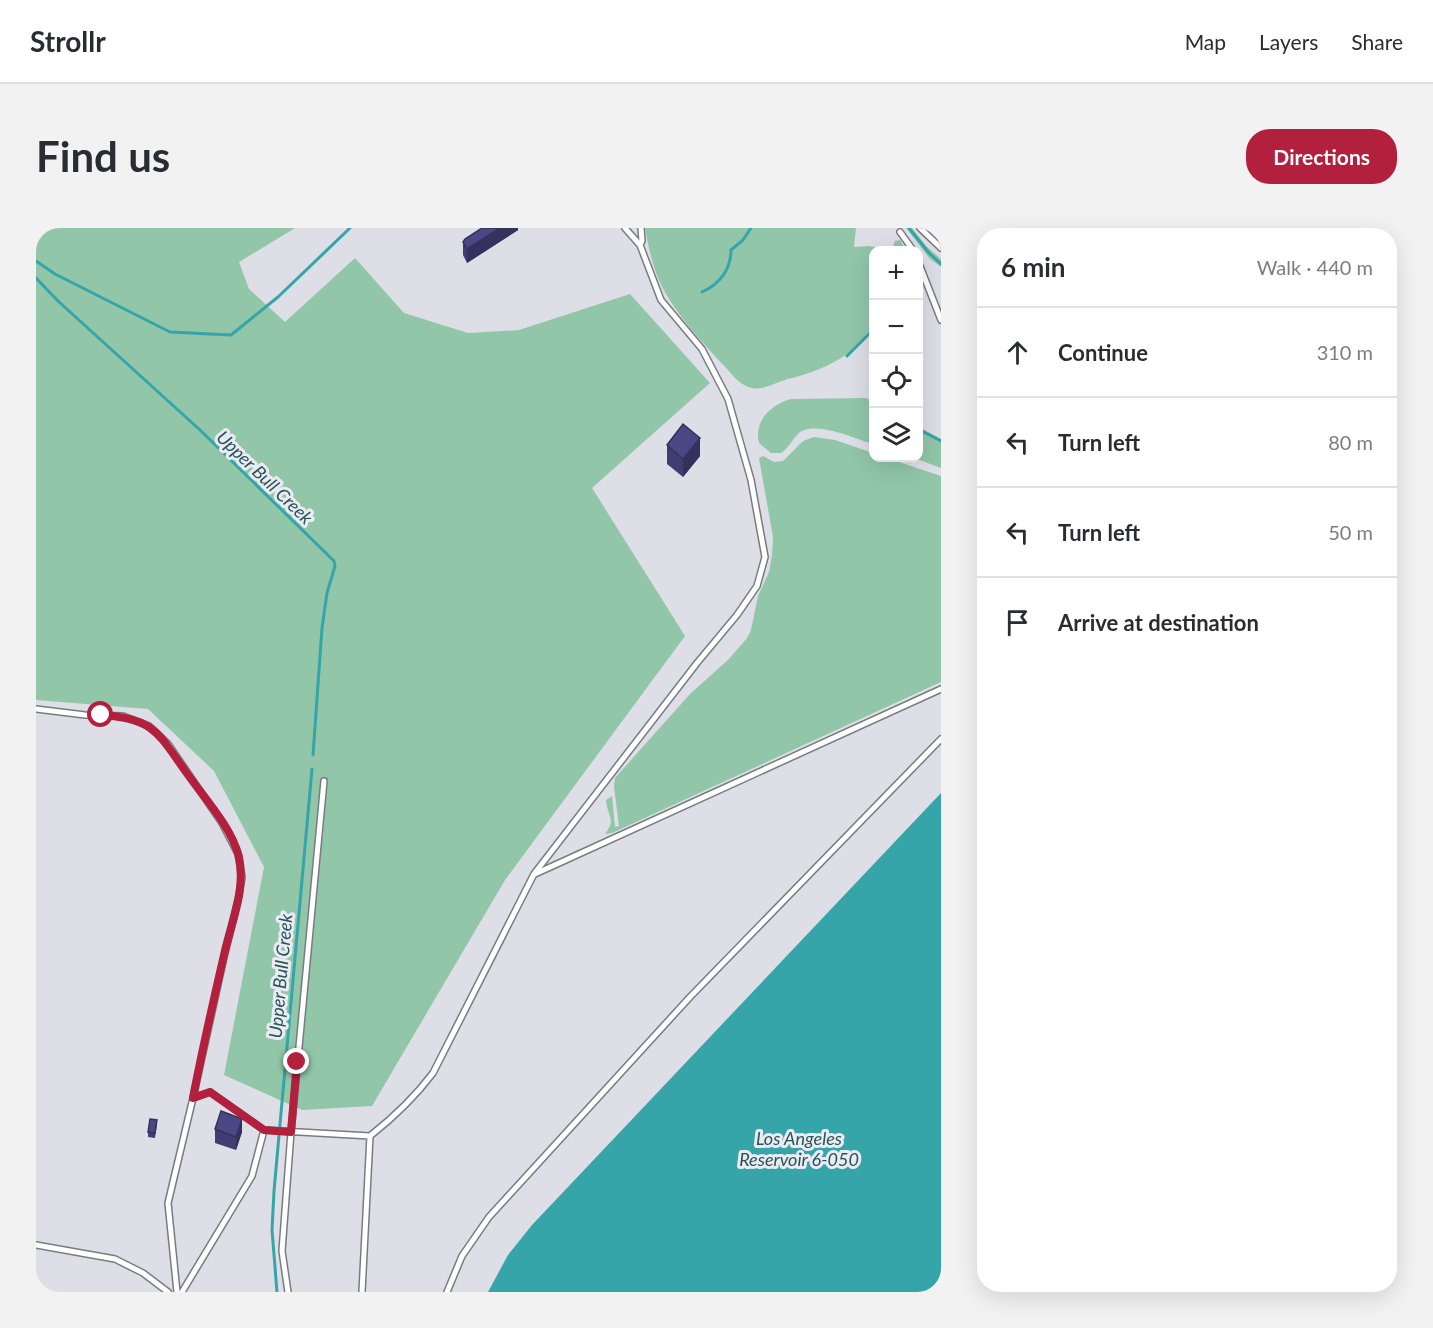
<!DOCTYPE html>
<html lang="en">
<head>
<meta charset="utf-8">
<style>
  :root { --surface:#fff; --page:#f2f2f3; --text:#2b2b33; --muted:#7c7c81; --line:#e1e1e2; --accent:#b2203d }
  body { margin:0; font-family:Lato,sans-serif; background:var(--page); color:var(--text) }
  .controls { position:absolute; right:18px; top:18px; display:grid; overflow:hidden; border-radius:12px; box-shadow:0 6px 24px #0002 }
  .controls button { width:54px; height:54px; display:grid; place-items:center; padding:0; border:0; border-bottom:2px solid var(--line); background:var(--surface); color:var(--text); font:30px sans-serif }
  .stop { position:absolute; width:18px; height:18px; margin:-14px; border:4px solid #b2203d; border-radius:50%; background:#fff }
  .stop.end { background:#b2203d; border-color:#fff; box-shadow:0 2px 6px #0008 }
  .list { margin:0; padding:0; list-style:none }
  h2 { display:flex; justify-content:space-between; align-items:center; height:78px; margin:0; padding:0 24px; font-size:26px }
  h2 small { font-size:20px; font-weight:400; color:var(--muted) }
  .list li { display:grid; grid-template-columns:39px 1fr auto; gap:18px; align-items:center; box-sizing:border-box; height:90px; padding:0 24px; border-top:2px solid var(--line) }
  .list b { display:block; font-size:22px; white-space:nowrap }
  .list em { font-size:20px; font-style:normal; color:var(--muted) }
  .icon { flex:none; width:33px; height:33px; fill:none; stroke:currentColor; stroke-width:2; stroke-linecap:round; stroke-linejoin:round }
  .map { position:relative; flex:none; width:905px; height:1064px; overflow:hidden; border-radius:24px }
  header { display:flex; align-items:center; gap:36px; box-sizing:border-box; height:84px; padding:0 30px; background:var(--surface); border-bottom:2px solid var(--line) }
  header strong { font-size:28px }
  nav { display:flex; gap:33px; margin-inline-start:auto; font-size:21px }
  .intro { display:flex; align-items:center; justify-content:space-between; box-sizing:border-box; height:144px; padding:0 36px }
  h1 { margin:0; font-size:42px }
  .button { padding:15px 27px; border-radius:24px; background:var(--accent); color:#fff; font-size:21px; font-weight:700 }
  main { display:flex; gap:36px; padding:0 36px }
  aside { flex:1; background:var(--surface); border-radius:24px; box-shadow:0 6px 24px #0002 }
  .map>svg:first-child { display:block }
  .green { fill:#91c6a9 }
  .water { fill:#35a5a9 }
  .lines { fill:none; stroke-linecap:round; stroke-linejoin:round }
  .stream { stroke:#35a5a9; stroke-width:3 }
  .lane-casing { stroke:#7a7b82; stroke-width:8 }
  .lane { stroke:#fff; stroke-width:5 }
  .wall { fill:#403d72 }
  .shaded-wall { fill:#34325c }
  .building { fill:#4b4784; stroke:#34325c; stroke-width:1.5 }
  .route { stroke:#b2203d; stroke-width:8 }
  .labels { text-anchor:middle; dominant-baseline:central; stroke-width:6; stroke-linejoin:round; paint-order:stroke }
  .water-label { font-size:18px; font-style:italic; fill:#265556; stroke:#ebebf4 }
</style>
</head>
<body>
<header>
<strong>Strollr</strong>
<nav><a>Map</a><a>Layers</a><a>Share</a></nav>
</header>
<div class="intro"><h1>Find us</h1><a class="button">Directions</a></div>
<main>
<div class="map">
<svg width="905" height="1064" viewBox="0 0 905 1064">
  <rect width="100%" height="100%" fill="#dedee7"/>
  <path class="green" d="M 0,0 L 259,0 L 203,34 L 213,61 L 249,94 L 319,30 L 368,85 L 432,105 L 483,102 L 594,66 L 674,155 L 556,260 L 649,408 L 469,652 L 336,878 L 266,882 L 188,847 L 228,639 L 178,543 L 112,481 L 0,472 Z
    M 609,0 L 820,0 L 818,19 L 833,18 L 853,22 L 856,21 L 859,13 L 864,12 L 870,22 L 838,22 L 837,103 C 814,129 786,143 752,151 C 731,157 720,169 700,151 C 676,124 648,97 630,66 C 618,46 613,22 609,0 Z
    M 870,0 L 876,0 L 890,18 L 905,31 L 905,39 L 894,31 Z
    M 829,170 L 837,172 L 837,216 C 820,211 781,193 764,204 C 757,210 753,220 745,225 L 735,225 L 723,215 C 717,193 736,176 755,171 Z
    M 883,199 L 905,211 L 905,240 L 878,230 L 882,230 Z
    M 778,209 L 799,212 L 837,225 L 838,230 L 851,230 L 905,248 L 905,454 L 576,605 L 569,606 C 581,591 571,588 570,572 L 576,568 L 579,599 L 583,598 L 578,559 L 579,550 L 654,466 L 693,431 L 711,410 L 715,402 L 722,368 L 733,344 L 736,327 L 737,309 L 723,230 L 727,228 L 738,234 L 747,233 L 767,213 Z"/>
  <path class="water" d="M 905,565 L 905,1064 L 452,1064 L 472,1027 L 496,997 Z"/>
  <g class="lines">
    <path class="stream" d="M 873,0 L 893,25 L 905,36
      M 0,33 L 19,46 L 134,104 L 195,107 L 242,69 L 314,0
      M 0,50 L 22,73 L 164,202 L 298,333 L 299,338 L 291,365 L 286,400 L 277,527
      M 666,64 C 684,56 695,41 695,22 L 707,12 L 715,0
      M 811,128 L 838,101
      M 836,173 L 838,174
      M 882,201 L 905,213
      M 241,1064 L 236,1002 L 238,963 L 276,541"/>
    <defs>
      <path id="lane" d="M 884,0 L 905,20
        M 864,4 L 877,22
        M 604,17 L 606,13 L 605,0
        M 882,33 L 905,92
        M 0,481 L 49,487 L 87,488 L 113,498 L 132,516 L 186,595 L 202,626 L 206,649 L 203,668 L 188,729 L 157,870
        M 499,646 L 905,461
        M 0,1017 L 79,1031 L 107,1045 L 132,1064
        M 141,1064 L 132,975 L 157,870 L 174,864 L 228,902 L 334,908 C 358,889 379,869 397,845 L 498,646 L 661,435 L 701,387 L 721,358 L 729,329 L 715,252 L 692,171 L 666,121 L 625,72 L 604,17 L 589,0
        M 146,1064 L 216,948 L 228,902
        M 252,1064 L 246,1023 L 255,904 L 288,553
        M 326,1064 L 334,908
        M 411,1064 L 426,1028 L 453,989 L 654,769 L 905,511"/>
    </defs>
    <use href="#lane" class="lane-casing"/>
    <use href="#lane" class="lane"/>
  </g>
  <path class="wall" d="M 482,0 L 482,2 L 431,35 L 427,27 L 427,14 Z
    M 631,217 L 664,228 L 647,249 L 631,236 Z
    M 121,896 L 119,910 L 112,909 L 112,904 Z
    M 179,901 L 206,904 L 200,922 L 179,915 Z"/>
  <path class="shaded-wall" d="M 464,0 L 482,0 L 482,2 L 431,35 L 431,21 Z
    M 664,210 L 664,228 L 647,249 L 647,231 Z
    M 206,891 L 206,904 L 200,922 L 200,909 Z"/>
  <path class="building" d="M 446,0 L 464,0 L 431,21 L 427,14 L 429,11 Z
    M 647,196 L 664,210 L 647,231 L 631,217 Z
    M 185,883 L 206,891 L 200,909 L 179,901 Z
    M 114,891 L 121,892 L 119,905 L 112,904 Z"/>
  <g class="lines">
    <path class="route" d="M 65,487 C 118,490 122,505 150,544 C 168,570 195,598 203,629 C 210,662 195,695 188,727 C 177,775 166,822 157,870 L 174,864 L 228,902 L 255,904 L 261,834"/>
  </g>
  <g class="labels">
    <g class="water-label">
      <text transform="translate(229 249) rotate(44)">Upper Bull Creek</text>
      <text transform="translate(244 748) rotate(-85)">Upper Bull Creek</text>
      <text x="763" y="910">Los Angeles<tspan x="763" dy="21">Reservoir 6-050</tspan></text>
    </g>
  </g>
</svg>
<div class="controls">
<button>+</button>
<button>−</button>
<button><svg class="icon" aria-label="locate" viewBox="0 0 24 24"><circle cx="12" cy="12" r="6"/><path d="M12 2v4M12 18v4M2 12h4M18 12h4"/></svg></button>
<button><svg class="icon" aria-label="layers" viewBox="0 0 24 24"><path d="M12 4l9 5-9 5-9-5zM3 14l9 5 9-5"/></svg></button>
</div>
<div class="stop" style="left:65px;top:487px"></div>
<div class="stop end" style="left:261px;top:834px"></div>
</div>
<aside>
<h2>6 min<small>Walk · 440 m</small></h2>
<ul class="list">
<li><svg class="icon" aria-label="ahead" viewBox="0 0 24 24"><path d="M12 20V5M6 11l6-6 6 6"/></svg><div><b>Continue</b></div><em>310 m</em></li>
<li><svg class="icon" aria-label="left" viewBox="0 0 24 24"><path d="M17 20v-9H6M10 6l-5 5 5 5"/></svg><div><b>Turn left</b></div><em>80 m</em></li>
<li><svg class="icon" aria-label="left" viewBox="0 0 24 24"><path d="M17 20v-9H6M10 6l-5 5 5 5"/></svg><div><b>Turn left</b></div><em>50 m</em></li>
<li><svg class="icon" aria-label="arrive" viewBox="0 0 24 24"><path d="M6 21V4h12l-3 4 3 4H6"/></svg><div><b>Arrive at destination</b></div></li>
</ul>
</aside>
</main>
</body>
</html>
